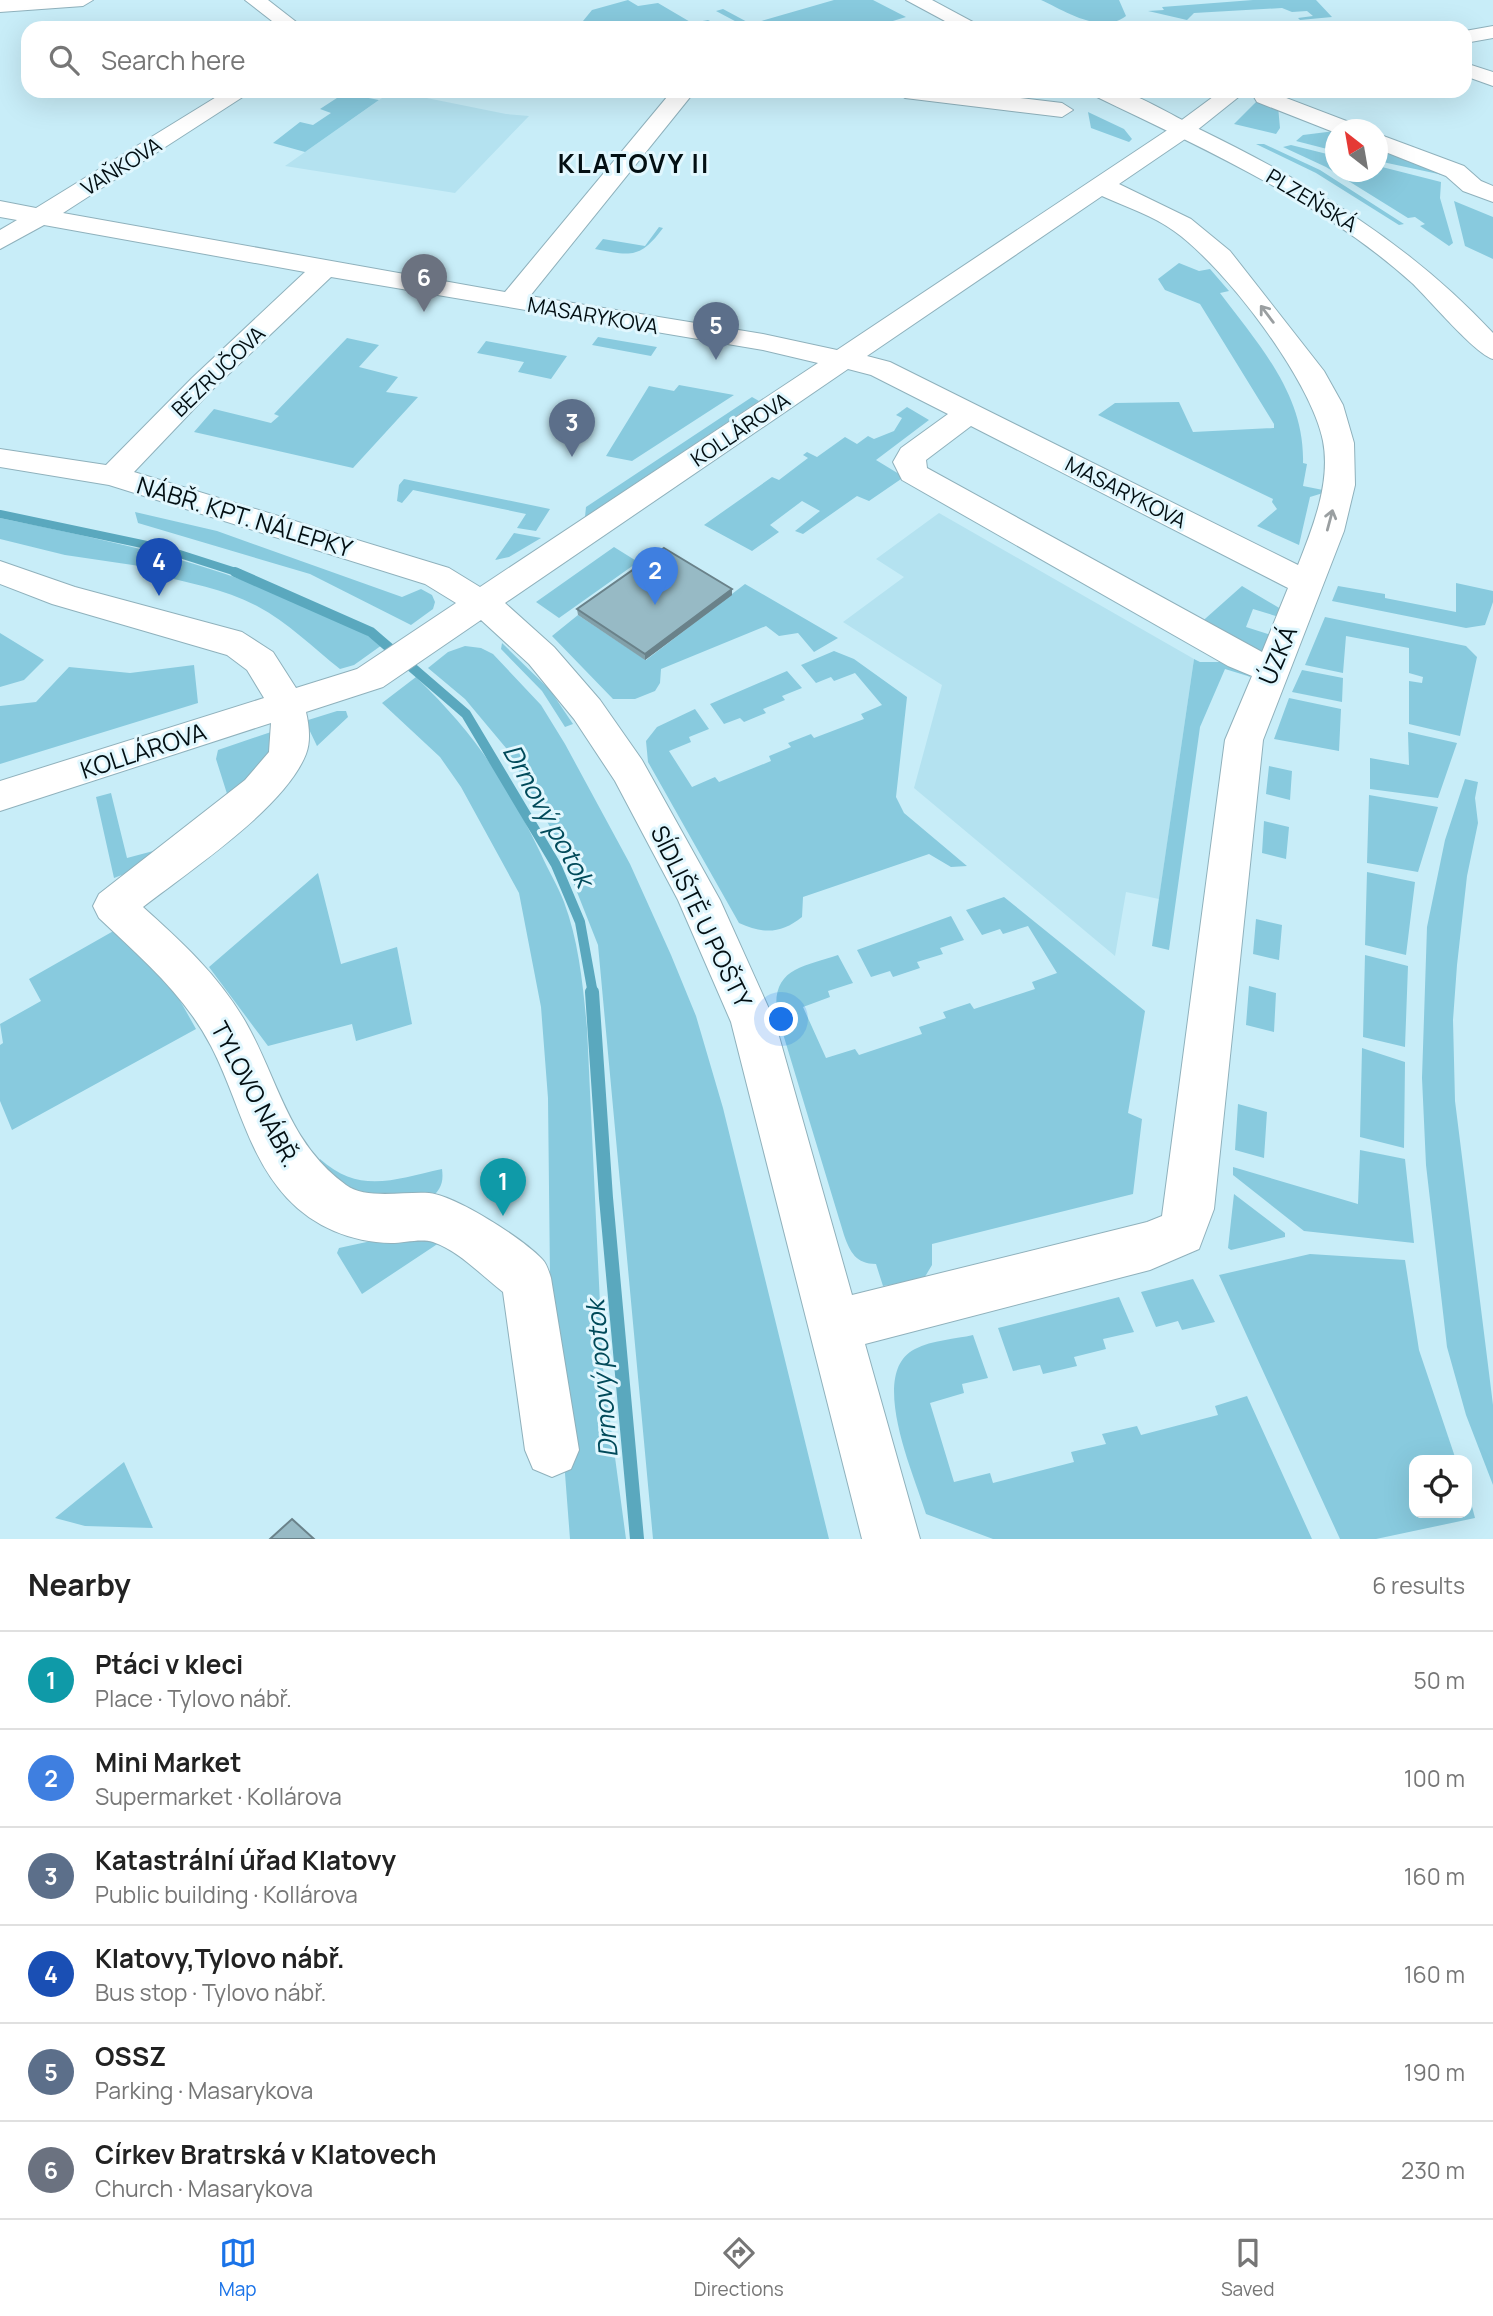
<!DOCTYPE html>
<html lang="en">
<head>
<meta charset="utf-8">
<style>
  :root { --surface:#fff; --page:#f2f2f2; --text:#222; --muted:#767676; --line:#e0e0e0; --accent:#1a73e8 }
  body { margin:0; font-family:Manrope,sans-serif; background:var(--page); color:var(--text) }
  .controls { position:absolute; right:21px; bottom:21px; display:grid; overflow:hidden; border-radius:14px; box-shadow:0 7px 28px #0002 }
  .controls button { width:63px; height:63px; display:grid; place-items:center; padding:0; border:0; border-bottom:2px solid var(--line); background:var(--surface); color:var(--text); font:35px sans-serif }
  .compass { position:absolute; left:1325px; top:119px; width:63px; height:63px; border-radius:50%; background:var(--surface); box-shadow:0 7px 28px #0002; rotate:329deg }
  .you { position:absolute; left:782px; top:1020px; width:24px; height:24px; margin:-18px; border:5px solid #fff; border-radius:50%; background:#1a73e8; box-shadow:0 0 0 10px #1a73e833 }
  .badge { display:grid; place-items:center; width:46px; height:46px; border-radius:50%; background:var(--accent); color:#fff; font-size:23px; font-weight:700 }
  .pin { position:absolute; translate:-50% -58px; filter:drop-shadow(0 2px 4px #0008) }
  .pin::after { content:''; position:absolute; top:37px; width:24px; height:21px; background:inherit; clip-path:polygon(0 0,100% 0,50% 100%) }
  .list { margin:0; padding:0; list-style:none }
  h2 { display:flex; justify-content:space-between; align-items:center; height:91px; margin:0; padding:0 28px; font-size:30px }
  h2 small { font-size:23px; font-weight:400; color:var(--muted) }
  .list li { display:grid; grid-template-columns:46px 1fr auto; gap:21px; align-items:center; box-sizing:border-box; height:98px; padding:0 28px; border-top:2px solid var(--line) }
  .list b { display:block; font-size:26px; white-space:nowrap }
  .list p { margin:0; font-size:23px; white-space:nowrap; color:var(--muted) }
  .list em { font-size:23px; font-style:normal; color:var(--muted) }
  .icon { flex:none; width:38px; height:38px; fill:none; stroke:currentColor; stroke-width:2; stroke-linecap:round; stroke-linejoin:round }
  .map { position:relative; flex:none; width:1493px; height:1539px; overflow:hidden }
  .search { position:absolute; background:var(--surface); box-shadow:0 7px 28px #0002; left:21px; right:21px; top:21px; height:77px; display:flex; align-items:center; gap:18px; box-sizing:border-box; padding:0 24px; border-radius:21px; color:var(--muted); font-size:26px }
  .sheet { height:679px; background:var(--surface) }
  nav { display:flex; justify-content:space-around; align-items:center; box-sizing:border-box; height:98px; border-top:2px solid var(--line); background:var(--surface); font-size:19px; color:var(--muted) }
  nav a { display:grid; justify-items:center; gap:4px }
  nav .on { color:var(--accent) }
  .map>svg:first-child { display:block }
  .built { fill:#b4e2f0 }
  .green { fill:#88cade }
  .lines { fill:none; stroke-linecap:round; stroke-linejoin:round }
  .stream-far2 { stroke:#5aa8be; stroke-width:8 }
  .stream-far1 { stroke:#5aa8be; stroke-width:10 }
  .stream { stroke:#5aa8be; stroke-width:14 }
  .minor-casing { stroke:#8fb1bc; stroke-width:2 }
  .major-casing { stroke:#8fb1bc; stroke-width:2 }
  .minor { fill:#fff; fill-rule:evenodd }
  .major { fill:#fff; fill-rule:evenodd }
  .wall { fill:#82a0a9 }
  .shaded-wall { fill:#6a828a }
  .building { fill:#97bac5; stroke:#6a828a; stroke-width:2 }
  .oneway { stroke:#9a9fa1 }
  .labels { text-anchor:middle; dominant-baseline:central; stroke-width:6; stroke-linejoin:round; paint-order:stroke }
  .far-street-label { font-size:21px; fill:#030f13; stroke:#e1f7fe }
  .street-label { font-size:24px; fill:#030f13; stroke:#e1f7fe }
  .far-district-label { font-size:26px; font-weight:bold; letter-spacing:2px; fill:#030f13; stroke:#e1f7fe }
  .water-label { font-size:26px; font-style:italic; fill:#014a5a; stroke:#e1f7fe }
</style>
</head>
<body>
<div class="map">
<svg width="1493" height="1539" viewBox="0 0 1493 1539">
  <rect width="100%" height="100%" fill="#c8edf8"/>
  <path class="built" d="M 392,91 L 506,114 L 529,116 L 455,193 L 285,166 Z
    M 939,513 L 1194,659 L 1159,899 L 1126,892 L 1115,956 L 914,788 L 942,685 L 843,622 L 904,577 L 876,559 Z"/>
  <path class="green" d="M 628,0 L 638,6 L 658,3 L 692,23 L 708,20 L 725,28 L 658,28 L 583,21 L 592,10 Z
    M 834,0 L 873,0 L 906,17 L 870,28 L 748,28 L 716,11 L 723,9 L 751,24 Z
    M 1041,0 L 1119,0 L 1126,16 C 1101,35 1065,11 1041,0 Z
    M 1253,0 L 1316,0 L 1332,17 L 1300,20 L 1298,18 L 1313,16 L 1307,11 L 1292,12 L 1282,8 L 1194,13 L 1187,20 L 1148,11 L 1164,10 L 1162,7 Z
    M 353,95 L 379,100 L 305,152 L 273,143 L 300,122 L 313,125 L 331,113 L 320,109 L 340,96 Z
    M 1257,101 L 1278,106 L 1280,128 L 1276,134 L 1234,124 Z
    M 1088,112 L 1124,129 L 1132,139 L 1129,142 L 1091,128 Z
    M 1335,131 L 1335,151 L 1296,141 L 1303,135 Z
    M 1256,144 L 1264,144 L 1320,170 L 1404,224 L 1399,225 L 1316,173 Z
    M 1291,145 L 1335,156 L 1336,172 L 1378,172 L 1378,166 L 1441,182 L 1440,198 L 1453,243 L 1449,246 L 1420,226 L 1425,224 L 1415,217 L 1408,218 L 1326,167 L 1283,147 Z
    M 1378,148 L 1443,175 L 1378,161 Z
    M 1454,201 L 1493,217 L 1493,259 L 1465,246 Z
    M 659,227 L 663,228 C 640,259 631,256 595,249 L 603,239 L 645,246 Z
    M 1179,263 L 1199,271 L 1210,269 L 1229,291 L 1220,293 C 1259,345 1305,395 1303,463 L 1307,464 L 1303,486 L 1323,490 L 1323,493 L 1310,497 L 1299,545 L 1257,526 L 1277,509 L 1272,502 L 1273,499 L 1098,415 L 1115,403 L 1179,402 L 1193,432 L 1274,428 L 1274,424 L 1200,304 L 1165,290 L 1158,279 Z
    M 598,337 L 657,347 L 651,356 L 592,345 Z
    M 347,338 L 379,345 L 359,367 L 398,377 L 386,392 L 418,397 L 353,468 L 194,432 L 214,409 L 271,423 L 279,416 L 274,414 Z
    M 486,341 L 567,356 L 551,379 L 518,372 L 524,362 L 477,353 Z
    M 679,385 L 734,395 L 632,461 L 606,456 L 649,386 L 674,391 Z
    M 752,397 L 759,401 L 585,517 L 586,507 Z
    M 907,407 L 929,420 L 876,460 L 904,477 L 869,501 L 857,496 L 803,534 L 795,531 L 820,511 L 802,501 L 770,525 L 779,532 L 752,551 L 704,525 L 772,477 L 779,480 L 808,458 L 803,455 L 807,452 L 817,457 L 845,437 L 857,444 L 868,436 L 874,439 L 894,431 L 902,418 L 896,415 Z
    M 404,479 L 550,509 L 536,531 L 517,528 L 526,514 L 413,490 L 402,503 L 397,501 L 399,485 Z
    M 135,512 L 217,531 L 402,597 L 421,589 L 432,595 L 435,602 L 433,609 L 411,625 L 310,574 L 138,523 Z
    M 0,518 C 111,541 219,563 321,613 C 341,623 364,631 382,645 L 354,665 L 340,669 C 313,648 288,622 257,606 C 225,589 188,583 153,574 L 153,568 L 65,555 L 0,539 Z
    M 514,533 L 541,538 L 509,557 L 495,560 Z
    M 614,547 L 638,562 L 559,618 L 536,602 Z
    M 1456,583 L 1493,591 L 1493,602 L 1485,625 L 1466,628 L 1332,601 L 1338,586 L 1385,594 L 1385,598 L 1456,612 Z
    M 745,584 L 838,638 L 814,652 L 798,633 L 779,636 L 766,626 L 661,669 L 660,683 L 655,691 L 635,699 L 613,699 L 552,636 L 578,615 L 646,660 Z
    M 1242,586 L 1281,609 L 1279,617 L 1253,609 L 1246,627 L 1271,635 L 1265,649 L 1260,652 L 1197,626 Z
    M 1325,617 L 1466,646 L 1477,657 L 1460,736 L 1409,724 L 1409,681 L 1422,683 L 1423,677 L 1409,673 L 1409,648 L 1346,636 L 1343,673 L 1305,665 Z
    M 0,633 L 44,660 L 24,680 L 0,687 Z
    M 502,643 L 550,690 L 573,724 L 565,727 L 542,691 L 501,649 Z
    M 465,646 L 481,648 L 493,654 L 541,705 L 565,744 L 630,864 L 671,955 L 696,1016 L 723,1108 L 829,1539 L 653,1539 L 598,945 L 554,834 L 506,748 L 465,699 L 428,668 L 448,652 Z
    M 834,651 L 854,659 L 907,697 L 896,797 L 904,813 L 967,866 L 951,867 L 929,854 L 803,897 L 802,917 C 781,934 763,934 739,923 L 648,762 L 646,741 L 657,727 L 695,709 L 709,729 L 689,737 L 691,742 L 669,751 L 692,787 L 715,777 L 719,782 L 771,761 L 769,756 L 791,747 L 788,743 L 811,734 L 814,738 L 864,719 L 861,714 L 882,705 L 855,673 L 834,681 L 831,677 L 816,683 L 801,665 Z
    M 1194,659 L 1200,662 L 1237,662 L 1251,677 L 1225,669 L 1200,727 L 1169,950 L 1152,946 Z
    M 194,665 L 198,703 L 0,764 L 0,706 L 36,702 L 69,667 L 130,673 Z
    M 1302,670 L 1343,678 L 1342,702 L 1292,692 Z
    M 787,671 L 802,688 L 782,696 L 785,700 L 763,709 L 766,713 L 744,722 L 740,718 L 724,724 L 710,704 Z
    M 416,677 C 475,734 506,781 541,854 C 548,870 558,886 564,902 C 579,942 583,986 587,1028 L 603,1368 L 626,1539 L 570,1539 L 550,1277 L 548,1098 L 541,1007 L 519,893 L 461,787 L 440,757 L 382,703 Z
    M 1289,698 L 1341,709 L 1339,751 L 1274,739 Z
    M 337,711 L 346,711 L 348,717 L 317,746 L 305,721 Z
    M 271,732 L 276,758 L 229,800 L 216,759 L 218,750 Z
    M 1408,732 L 1457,743 L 1438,798 L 1370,789 L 1370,758 L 1409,765 Z
    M 1269,766 L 1292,771 L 1290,800 L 1266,794 Z
    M 1465,779 L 1478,782 L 1475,798 L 1478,823 L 1467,876 L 1457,965 L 1453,1020 L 1455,1101 L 1493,1405 L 1493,1485 L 1466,1415 L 1447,1347 L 1426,1165 L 1422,1078 L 1427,927 L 1445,840 Z
    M 111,793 L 127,858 L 157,850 L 135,870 L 114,878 L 96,797 Z
    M 1369,795 L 1438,807 L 1418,872 L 1367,863 Z
    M 1264,821 L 1289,827 L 1286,859 L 1262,853 Z
    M 1367,872 L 1415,882 L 1406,955 L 1365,945 Z
    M 318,873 L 341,964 L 397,947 L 412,1024 L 356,1041 L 352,1024 L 268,1046 L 209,967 Z
    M 1004,897 L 1145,1011 L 1128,1113 L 1142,1119 L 1133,1194 L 932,1244 L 932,1265 L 923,1280 L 883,1286 L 876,1264 C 856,1264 850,1252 844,1235 L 777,1014 C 771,968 803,967 838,955 L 853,983 L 828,991 L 830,997 L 803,1007 L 826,1058 L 855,1049 L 859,1055 L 922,1034 L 919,1027 L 946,1018 L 943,1012 L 970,1003 L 974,1009 L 1035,989 L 1032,982 L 1057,973 L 1028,926 L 1003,934 L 1000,929 L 982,935 L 966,910 Z
    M 951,916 L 964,940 L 940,948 L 943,954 L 917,962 L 920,968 L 893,977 L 890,971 L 871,977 L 857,950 Z
    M 1256,919 L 1282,925 L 1279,960 L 1253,954 Z
    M 117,929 L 164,972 L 196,1029 L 12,1130 L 0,1101 L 0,1045 L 3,1043 L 0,1024 L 41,1001 L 29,979 Z
    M 1365,955 L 1408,966 L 1405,1047 L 1363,1037 Z
    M 1249,986 L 1276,993 L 1274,1032 L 1246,1025 Z
    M 1362,1048 L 1405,1062 L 1404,1148 L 1360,1137 Z
    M 1238,1104 L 1267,1112 L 1264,1158 L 1235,1150 Z
    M 1360,1150 L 1405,1159 L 1414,1243 L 1304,1231 L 1233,1175 L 1233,1167 L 1358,1204 Z
    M 320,1159 C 360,1195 395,1179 442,1169 C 444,1184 440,1190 429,1200 L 363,1194 L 313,1168 Z
    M 1234,1194 L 1285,1233 L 1285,1237 L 1231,1250 L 1228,1248 Z
    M 408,1233 L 448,1237 L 362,1294 L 337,1253 L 339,1248 Z
    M 1310,1254 L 1405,1260 L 1419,1350 L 1456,1460 L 1414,1460 L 1414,1513 L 1467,1513 L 1467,1487 L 1475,1518 L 1376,1539 L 1340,1539 L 1219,1275 Z
    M 1193,1279 L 1215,1322 L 1182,1330 L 1178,1321 L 1156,1327 L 1141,1292 Z
    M 1119,1297 L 1134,1332 L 1103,1339 L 1106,1349 L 1074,1357 L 1077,1366 L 1043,1374 L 1040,1365 L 1013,1371 L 998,1328 Z
    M 973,1335 L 988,1378 L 962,1384 L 964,1393 L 930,1403 L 954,1482 L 990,1473 L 993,1483 L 1074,1462 L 1071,1452 L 1106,1444 L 1102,1434 L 1137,1426 L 1141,1435 L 1218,1415 L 1215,1406 L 1247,1396 L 1312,1539 L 993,1539 L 926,1514 C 915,1476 867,1373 915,1349 C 932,1340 956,1339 973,1335 Z
    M 124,1462 L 153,1528 L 85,1526 L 55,1518 Z"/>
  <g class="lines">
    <path class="stream-far2" d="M 0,514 L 161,548 L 239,573"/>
    <path class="stream-far1" d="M 235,572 L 371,632 L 466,714 L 556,865 L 580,922 L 593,994"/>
    <path class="stream" d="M 592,992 L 606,1198 L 637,1539"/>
    <defs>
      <path id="minor" d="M 0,0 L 93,0 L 83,6 L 0,12 Z
        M 245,0 L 268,0 L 304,28 L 281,28 Z
        M 1493,26 L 1493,38 L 1465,43 L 1465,31 Z
        M 1465,63 L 1493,72 L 1493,86 L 1465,76 Z
        M 226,91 L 252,91 L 63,213 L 505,292 L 672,91 L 695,91 L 530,296 L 763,334 L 837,350 L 1175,125 L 1221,91 L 1246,91 L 1191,135 L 1119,184 L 1191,219 L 1230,251 L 1324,371 L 1343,405 L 1354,443 L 1355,485 L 1344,531 L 1263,740 L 1214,1209 L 1199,1249 L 1150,1270 L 865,1344 L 920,1539 L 862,1539 L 731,1022 L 678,900 L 615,781 L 574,719 L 529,664 L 481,620 L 383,687 L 306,712 C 309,725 311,741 306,754 C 285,808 189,871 143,907 C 182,942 218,975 245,1021 C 279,1080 287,1142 346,1185 C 366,1200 406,1191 429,1193 C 457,1196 523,1239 542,1259 C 547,1264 549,1272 551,1278 L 579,1450 L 571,1469 L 552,1477 L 533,1469 L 525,1450 L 503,1292 C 481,1275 459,1251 433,1242 C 421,1238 404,1243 391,1243 C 351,1242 314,1227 287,1198 C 247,1155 237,1095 211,1046 C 184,994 141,958 99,918 L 93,906 L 99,894 L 245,780 L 269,752 L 271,723 L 0,811 L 0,781 L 264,698 L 247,670 L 227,655 L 52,604 L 0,584 L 0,561 L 75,587 L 242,632 L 273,652 L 296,688 L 357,669 L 456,603 L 425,584 L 109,485 L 0,467 L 0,449 L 106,465 L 192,378 L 305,272 L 44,225 L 0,249 L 0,230 L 17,220 L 0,217 L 0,201 L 36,208 ZM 1102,196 C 1126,207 1154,216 1174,231 C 1225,267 1311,380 1323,441 C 1331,482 1313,527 1298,565 L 890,362 L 867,356 ZM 331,277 L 763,350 L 818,363 L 480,587 L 449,568 L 134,472 L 212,390 ZM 848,369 L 871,375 L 948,414 L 901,448 L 893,462 L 902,480 L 1228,666 L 1252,676 L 1225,740 L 1162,1216 L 1147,1222 L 852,1295 L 775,1022 L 720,900 L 642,760 L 600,700 L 554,647 L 505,603 ZM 971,426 L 1288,588 L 1262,652 L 927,468 L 926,460 Z
        M 894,91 L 960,91 L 1062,103 L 1073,110 L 1062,117 L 905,98 Z
        M 1268,91 L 1357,125 L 1360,130 L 1336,130 L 1336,133 L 1257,102 L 1254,97 L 1257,92 Z
        M 1378,134 L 1464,166 L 1481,181 L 1493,186 L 1493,202 L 1463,191 L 1446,176 L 1378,149 Z"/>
      <path id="major" d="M 906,0 L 932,0 L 984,28 L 958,28 Z
        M 1092,91 C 1101,91 1110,90 1119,91 C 1138,94 1181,120 1201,130 C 1310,183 1410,244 1493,333 L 1493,359 C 1475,354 1429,299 1412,283 C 1321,201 1204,149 1095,96 Z"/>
    </defs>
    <use href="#minor" class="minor-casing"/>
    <use href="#major" class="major-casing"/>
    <use href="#minor" class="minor"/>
    <use href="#major" class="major"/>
  </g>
  <path class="wall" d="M 732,589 L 732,595 L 645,660 L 578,615 L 577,609 Z"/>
  <path class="shaded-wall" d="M 732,589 L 732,595 L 645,660 L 645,654 Z"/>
  <path class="building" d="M 664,548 L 732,589 L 645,654 L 577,609 Z
    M 292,1519 L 314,1539 L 270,1539 Z"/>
  <defs><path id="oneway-shaft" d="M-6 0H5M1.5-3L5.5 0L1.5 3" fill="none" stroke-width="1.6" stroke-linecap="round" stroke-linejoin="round" transform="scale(1.75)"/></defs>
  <g class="oneway">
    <use href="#oneway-shaft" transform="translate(1267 314) rotate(-127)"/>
    <use href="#oneway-shaft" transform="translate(1330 520) rotate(-75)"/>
  </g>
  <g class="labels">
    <g class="far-street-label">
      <text transform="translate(121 166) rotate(-32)">VAŇKOVA</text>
      <text transform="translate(1312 200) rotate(31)">PLZEŇSKÁ</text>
      <text transform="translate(593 315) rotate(10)">MASARYKOVA</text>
      <text transform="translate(218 371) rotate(-44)">BEZRUČOVA</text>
      <text transform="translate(740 429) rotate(-34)">KOLLÁROVA</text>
      <text transform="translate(1126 492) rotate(27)">MASARYKOVA</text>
    </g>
    <g class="street-label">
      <text transform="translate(245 516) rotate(17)">NÁBŘ. KPT. NÁLEPKY</text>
      <text transform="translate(1277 655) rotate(-67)">ÚZKÁ</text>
      <text transform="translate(143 750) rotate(-18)">KOLLÁROVA</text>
      <text transform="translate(702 916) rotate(64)">SÍDLIŠTĚ U POŠTY</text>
      <text transform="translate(256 1094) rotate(62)">TYLOVO NÁBŘ.</text>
    </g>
    <g class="far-district-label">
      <text x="634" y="163">KLATOVY II</text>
    </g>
    <g class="water-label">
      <text transform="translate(549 815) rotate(61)">Drnový potok</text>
      <text transform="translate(601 1379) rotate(-95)">Drnový potok</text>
    </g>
  </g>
</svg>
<div class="controls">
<button><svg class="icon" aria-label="locate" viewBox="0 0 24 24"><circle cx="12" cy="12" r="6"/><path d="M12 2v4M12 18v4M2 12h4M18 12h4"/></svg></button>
</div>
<svg class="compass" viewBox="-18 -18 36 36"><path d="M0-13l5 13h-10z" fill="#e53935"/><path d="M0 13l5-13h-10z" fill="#767676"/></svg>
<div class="you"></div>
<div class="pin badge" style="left:503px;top:1216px;background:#0f9aa8">1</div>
<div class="pin badge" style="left:655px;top:605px;background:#3f7fe0">2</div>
<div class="pin badge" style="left:572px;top:457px;background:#5c6f8a">3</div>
<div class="pin badge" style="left:159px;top:596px;background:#1a4fb4">4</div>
<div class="pin badge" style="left:716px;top:360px;background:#5c6f8a">5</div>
<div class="pin badge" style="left:424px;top:312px;background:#6b7280">6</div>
<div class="search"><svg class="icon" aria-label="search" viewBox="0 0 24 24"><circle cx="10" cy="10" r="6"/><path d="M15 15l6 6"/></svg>Search here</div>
</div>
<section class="sheet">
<h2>Nearby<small>6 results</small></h2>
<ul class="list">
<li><span class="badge" style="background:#0f9aa8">1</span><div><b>Ptáci v kleci</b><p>Place · Tylovo nábř.</p></div><em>50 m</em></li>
<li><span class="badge" style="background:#3f7fe0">2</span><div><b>Mini Market</b><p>Supermarket · Kollárova</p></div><em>100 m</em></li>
<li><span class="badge" style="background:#5c6f8a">3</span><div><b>Katastrální úřad Klatovy</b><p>Public building · Kollárova</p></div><em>160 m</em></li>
<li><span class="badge" style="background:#1a4fb4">4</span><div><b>Klatovy,Tylovo nábř.</b><p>Bus stop · Tylovo nábř.</p></div><em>160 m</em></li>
<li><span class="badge" style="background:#5c6f8a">5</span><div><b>OSSZ</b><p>Parking · Masarykova</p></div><em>190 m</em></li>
<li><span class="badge" style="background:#6b7280">6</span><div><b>Církev Bratrská v Klatovech</b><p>Church · Masarykova</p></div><em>230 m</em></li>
</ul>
</section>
<nav>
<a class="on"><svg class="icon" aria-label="map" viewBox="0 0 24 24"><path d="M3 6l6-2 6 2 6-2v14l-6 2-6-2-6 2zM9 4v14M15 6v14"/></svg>Map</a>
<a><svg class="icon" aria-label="directions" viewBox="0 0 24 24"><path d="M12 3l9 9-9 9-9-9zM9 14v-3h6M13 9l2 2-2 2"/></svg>Directions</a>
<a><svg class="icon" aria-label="saved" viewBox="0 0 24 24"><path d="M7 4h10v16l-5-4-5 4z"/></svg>Saved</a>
</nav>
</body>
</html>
